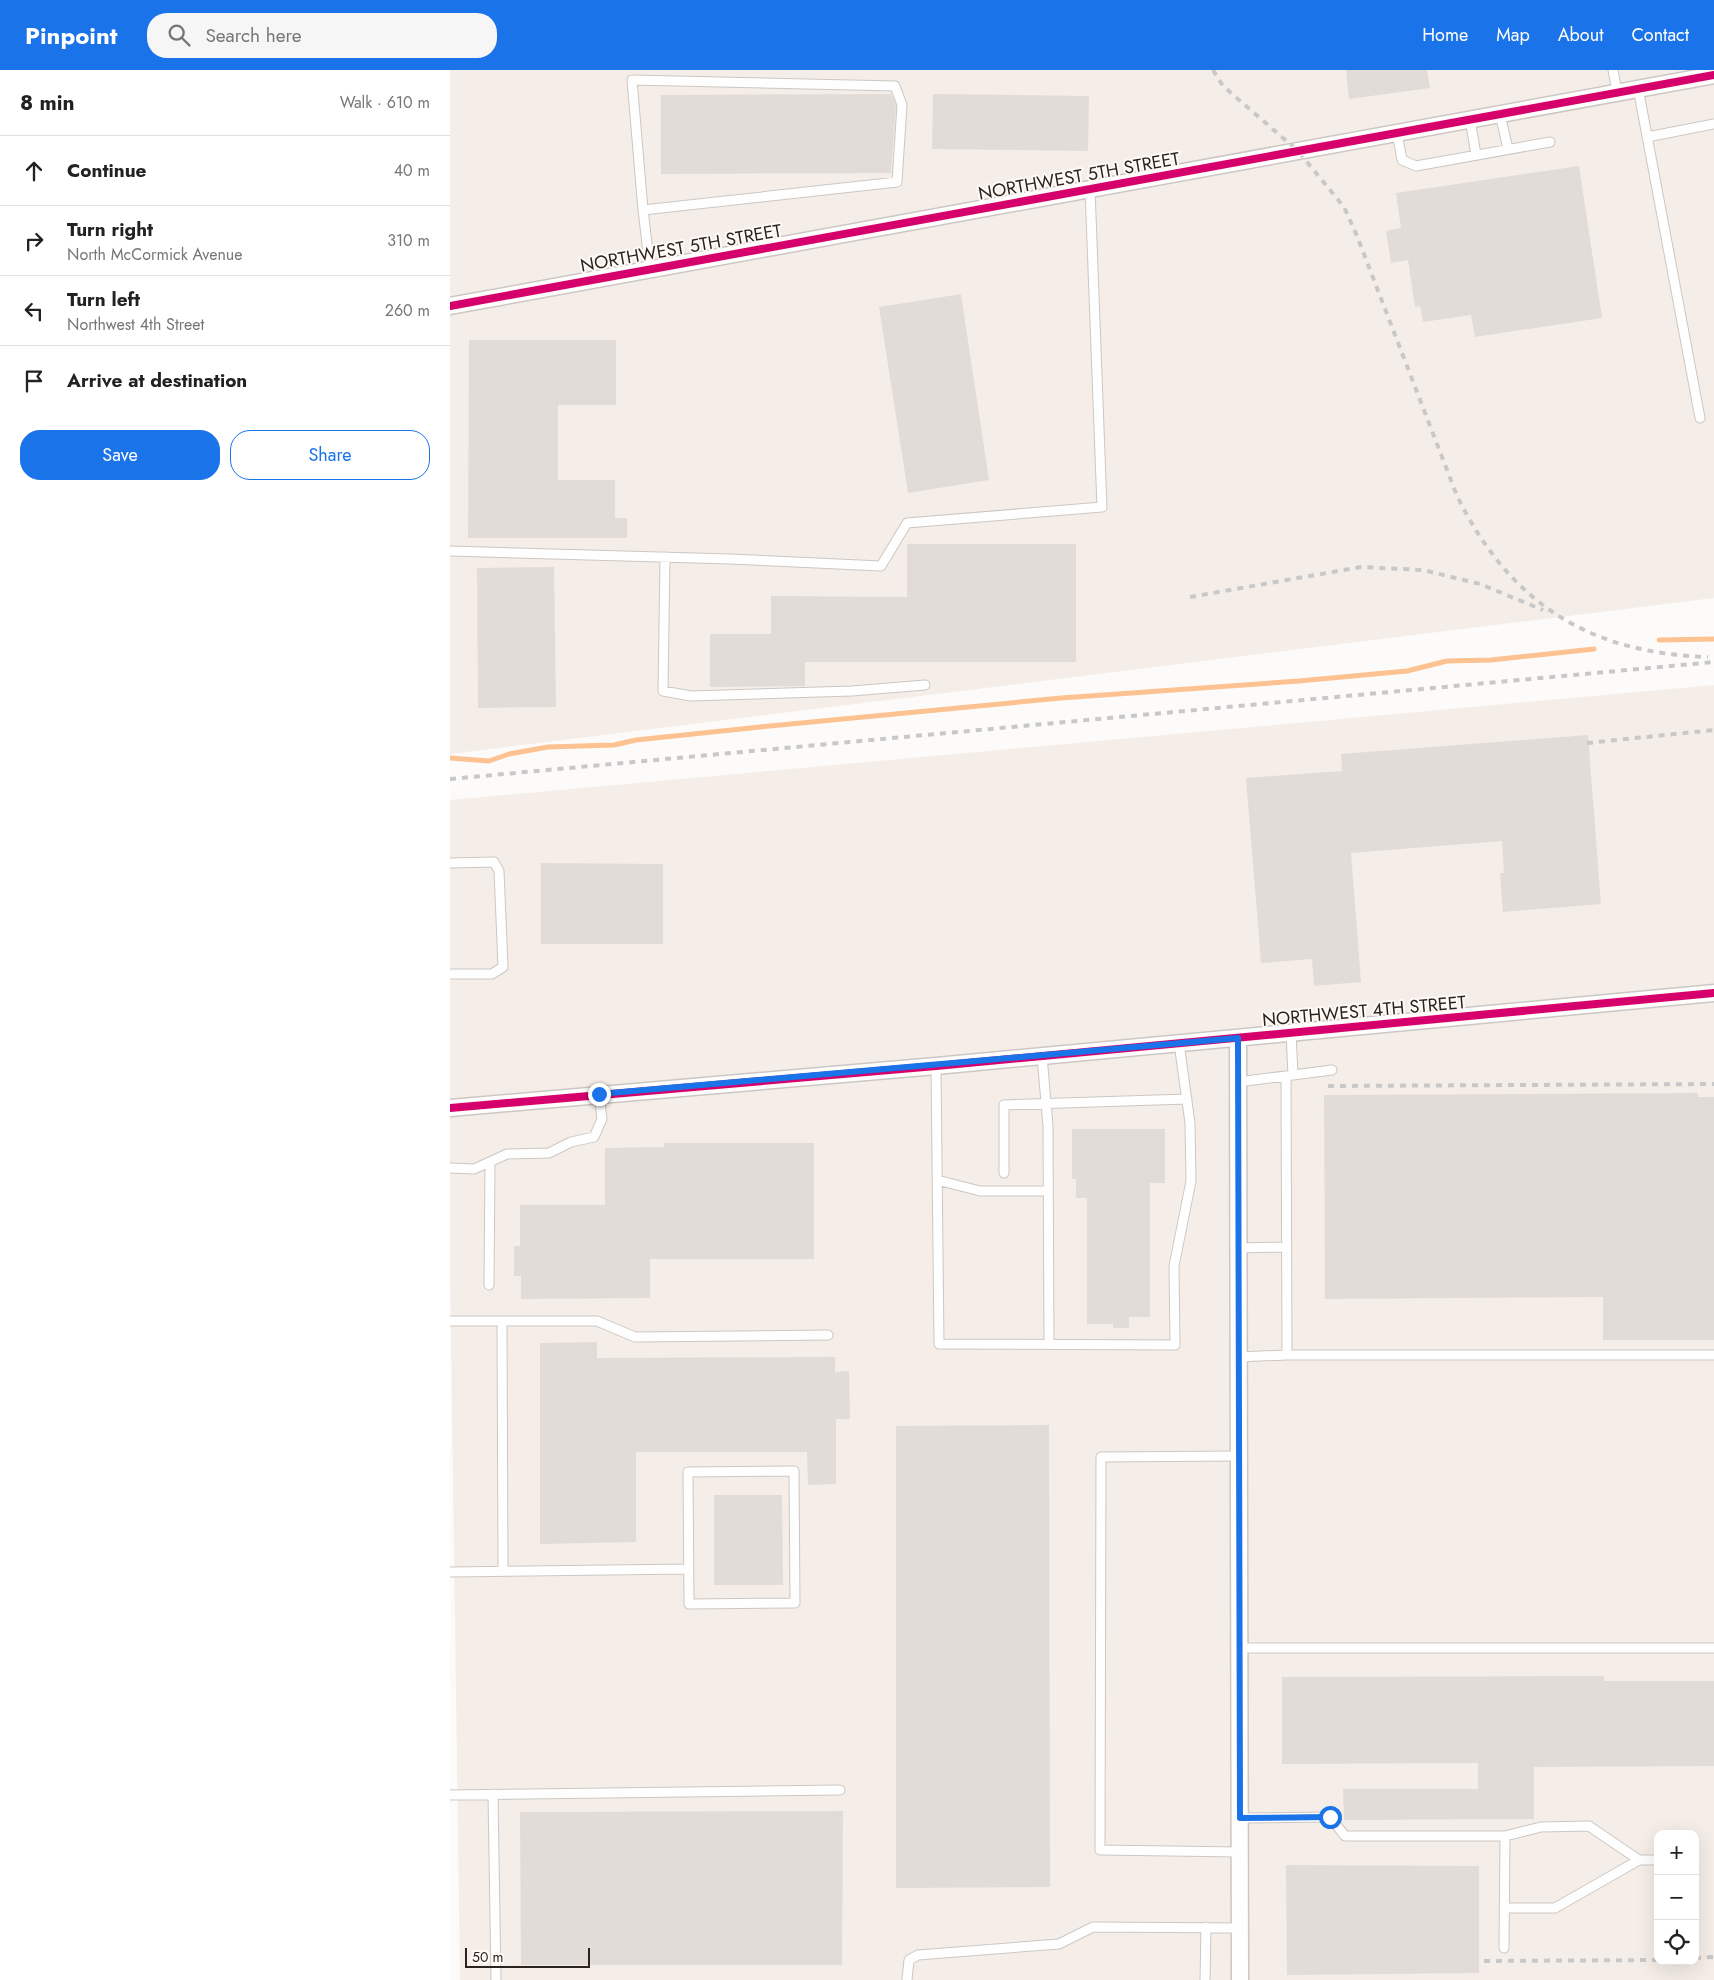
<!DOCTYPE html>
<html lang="en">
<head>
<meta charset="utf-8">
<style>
  :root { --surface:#fff; --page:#f6f6f6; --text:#222; --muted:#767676; --line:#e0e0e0; --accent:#1a73e8 }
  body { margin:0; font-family:Jost,sans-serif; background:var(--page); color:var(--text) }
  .controls { position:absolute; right:15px; bottom:15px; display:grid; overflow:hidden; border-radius:10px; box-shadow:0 5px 20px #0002 }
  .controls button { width:45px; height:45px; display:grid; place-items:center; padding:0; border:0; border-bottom:1px solid var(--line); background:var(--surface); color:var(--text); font:25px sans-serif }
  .scale { position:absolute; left:15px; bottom:12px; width:125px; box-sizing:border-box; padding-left:5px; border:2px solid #2b231c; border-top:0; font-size:14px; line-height:18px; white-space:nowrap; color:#2b231c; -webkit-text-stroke:4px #fffaf7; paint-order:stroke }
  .stop { position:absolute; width:15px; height:15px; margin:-11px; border:4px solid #1a73e8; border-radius:50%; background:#fff }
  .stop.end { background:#1a73e8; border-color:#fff; box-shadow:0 1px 5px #0008 }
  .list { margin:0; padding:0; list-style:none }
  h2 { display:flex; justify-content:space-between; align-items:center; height:65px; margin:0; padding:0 20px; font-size:21px }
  h2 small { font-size:16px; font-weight:400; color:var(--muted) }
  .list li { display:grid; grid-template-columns:32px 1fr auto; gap:15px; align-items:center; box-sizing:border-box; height:70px; padding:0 20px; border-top:1px solid var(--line) }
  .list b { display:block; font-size:19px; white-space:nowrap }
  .list p { margin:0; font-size:16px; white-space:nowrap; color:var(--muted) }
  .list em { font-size:16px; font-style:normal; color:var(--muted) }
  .actions { display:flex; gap:10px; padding:15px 20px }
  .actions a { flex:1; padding:11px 0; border:1px solid var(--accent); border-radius:20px; text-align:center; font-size:18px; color:var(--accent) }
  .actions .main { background:var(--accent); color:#fff }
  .icon { flex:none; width:28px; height:28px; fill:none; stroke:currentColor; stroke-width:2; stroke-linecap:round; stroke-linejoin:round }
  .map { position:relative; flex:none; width:1264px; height:1910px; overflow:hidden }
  header { display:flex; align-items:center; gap:30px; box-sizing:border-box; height:70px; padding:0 25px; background:var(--accent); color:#fff }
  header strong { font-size:24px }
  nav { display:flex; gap:28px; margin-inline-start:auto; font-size:18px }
  .search { width:350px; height:45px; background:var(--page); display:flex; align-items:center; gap:12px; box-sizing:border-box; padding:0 18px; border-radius:20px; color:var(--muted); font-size:19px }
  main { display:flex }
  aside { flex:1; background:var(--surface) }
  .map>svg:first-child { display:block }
  .built { fill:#f5eee8; fill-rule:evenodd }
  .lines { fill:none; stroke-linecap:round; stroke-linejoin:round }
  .stream { stroke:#fdc291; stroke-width:5 }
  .building { fill:#e1dcd7 }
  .lane-casing { stroke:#ccc7c3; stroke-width:11 }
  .street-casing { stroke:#ccc7c3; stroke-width:19 }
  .lane { stroke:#fffefe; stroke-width:9 }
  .street { stroke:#fffefe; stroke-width:16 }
  .rail { stroke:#c9c8c8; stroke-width:4; stroke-dasharray:6 6; stroke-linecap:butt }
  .cycleway-casing { stroke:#fffaf7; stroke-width:11 }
  .cycleway { stroke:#d6006c; stroke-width:8 }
  .route { stroke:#1a73e8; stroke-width:6 }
  .labels { text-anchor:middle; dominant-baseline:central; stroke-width:4; stroke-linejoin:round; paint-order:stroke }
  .street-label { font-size:18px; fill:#2b231c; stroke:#fffaf7 }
</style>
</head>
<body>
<header>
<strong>Pinpoint</strong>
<div class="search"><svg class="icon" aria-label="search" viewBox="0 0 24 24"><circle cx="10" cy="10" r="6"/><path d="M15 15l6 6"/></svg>Search here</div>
<nav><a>Home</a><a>Map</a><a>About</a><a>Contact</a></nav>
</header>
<main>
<aside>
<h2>8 min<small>Walk · 610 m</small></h2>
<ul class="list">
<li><svg class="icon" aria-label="ahead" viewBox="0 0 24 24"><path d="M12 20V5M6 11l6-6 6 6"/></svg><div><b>Continue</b></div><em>40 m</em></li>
<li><svg class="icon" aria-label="right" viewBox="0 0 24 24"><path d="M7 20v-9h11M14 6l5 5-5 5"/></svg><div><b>Turn right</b><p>North McCormick Avenue</p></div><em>310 m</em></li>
<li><svg class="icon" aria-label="left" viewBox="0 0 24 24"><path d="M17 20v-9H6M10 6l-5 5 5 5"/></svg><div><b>Turn left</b><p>Northwest 4th Street</p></div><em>260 m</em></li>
<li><svg class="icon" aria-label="arrive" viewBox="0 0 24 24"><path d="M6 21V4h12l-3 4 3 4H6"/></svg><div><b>Arrive at destination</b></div></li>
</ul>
<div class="actions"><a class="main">Save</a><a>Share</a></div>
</aside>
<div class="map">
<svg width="1264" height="1910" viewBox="0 0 1264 1910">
  <rect width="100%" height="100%" fill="#fdfbf9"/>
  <path class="built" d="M 0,0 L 1264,0 L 1264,528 L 0,684 Z
    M 1264,615 L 1264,1910 L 10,1910 L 0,1196 L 0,730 ZM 1208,1764 L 1245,1764 L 1245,1891 L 1208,1891 Z"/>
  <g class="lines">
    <path class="stream" d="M 1209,570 L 1264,569
      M 0,688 L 39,691 L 59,684 L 98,677 L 164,675 L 186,670 L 310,657 L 611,628 L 849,611 L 957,601 L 997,591 L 1041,590 L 1144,579"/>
  </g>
  <path class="building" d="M 896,0 L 977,0 L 980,18 L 899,29 Z
    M 441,24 L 446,36 L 441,103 L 211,104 L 211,25 Z
    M 483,24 L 639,26 L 638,81 L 482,79 Z
    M 1129,96 L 1152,248 L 1025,267 L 1021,245 L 973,252 L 970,236 L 965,237 L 958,190 L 941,193 L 936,161 L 951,158 L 946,123 Z
    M 511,224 L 539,410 L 458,423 L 429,237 Z
    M 19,270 L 166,270 L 166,335 L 108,335 L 108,410 L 165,410 L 165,448 L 177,448 L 177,468 L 18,468 Z
    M 457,474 L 626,474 L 626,592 L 355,592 L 355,616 L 260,617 L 260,564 L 321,564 L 321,526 L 457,527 Z
    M 104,497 L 106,637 L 28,638 L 27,498 Z
    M 1138,665 L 1151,834 L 1053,842 L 1050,803 L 1054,803 L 1052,771 L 901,783 L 911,912 L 864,916 L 862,889 L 811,893 L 796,708 L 892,701 L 891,684 Z
    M 91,793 L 213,794 L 213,874 L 91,874 Z
    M 1248,1023 L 1248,1027 L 1264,1027 L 1264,1270 L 1153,1270 L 1153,1227 L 875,1229 L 874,1025 Z
    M 622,1059 L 715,1059 L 715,1113 L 700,1113 L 700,1247 L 679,1247 L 679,1258 L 663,1258 L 663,1254 L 637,1254 L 637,1128 L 626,1128 L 626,1109 L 622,1109 Z
    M 214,1073 L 364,1073 L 364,1189 L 200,1189 L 200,1228 L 71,1229 L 71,1206 L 64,1206 L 64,1176 L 70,1176 L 70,1135 L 155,1135 L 155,1078 L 214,1077 Z
    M 147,1272 L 147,1288 L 385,1287 L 385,1302 L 399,1301 L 400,1349 L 386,1349 L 386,1414 L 358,1415 L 357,1382 L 186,1382 L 186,1472 L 90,1474 L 90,1273 Z
    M 599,1355 L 600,1817 L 446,1818 L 446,1356 Z
    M 264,1425 L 332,1425 L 333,1515 L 264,1515 Z
    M 1154,1606 L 1154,1611 L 1264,1611 L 1264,1696 L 1084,1697 L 1084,1749 L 894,1750 L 893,1719 L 1028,1719 L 1028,1693 L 832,1694 L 832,1607 Z
    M 393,1741 L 392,1895 L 71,1895 L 70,1742 Z
    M 836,1795 L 1029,1796 L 1029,1903 L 837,1905 Z"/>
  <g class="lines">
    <defs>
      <path id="lane" d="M 1163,0 L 1167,22
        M 1188,18 L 1250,348
        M 1050,44 L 1058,79
        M 1020,49 L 1026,85
        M 947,63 L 952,90 L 966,96 L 1100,72
        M 1197,67 L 1264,54
        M 193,140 L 447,112 L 452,35 L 445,16 L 182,10 L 193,140 L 200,199
        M 0,481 L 280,489 L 431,496 L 457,453 L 652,437 L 640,119
        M 215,487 L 213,621 L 241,626 L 402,621 L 475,615
        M 0,793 L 44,792 L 49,801 L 53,897 L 42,904 L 0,904
        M 841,963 L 843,1005
        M 592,986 L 598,1056 L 599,1274
        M 486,996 L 489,1274 L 725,1275 L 724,1196 L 741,1111 L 740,1053 L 729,973
        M 788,1012 L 882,1000
        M 0,1098 L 24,1099 L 57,1084 L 99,1083 L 121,1072 L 144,1067 L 152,1049 L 149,1024
        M 554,1103 L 554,1035 L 737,1029
        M 487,1110 L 530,1121 L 598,1121
        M 788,1178 L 836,1177
        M 39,1215 L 40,1092
        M 0,1251 L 147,1251 L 185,1267 L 378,1265
        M 52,1251 L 53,1501
        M 837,1285 L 1264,1285
        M 788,1287 L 837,1285 L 836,1006
        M 788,1386 L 651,1387 L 650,1780 L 790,1782
        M 344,1401 L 345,1533 L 239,1534 L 238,1402 Z
        M 0,1502 L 239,1499
        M 789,1578 L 1264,1578
        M 43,1724 L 46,1910
        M 0,1725 L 390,1720
        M 790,1748 L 880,1747 L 895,1766 L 1055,1766 L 1054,1878
        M 1055,1766 L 1091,1757 L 1139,1756 L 1189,1790 L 1208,1790
        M 1054,1838 L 1105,1838 L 1189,1790
        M 457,1910 L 459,1890 L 468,1885 L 609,1874 L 643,1857 L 790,1858
        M 755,1910 L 756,1857"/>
      <path id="street" d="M 0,236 L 1264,5
        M 788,968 L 790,1910
        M 0,1038 L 486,996 L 1264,923"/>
    </defs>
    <use href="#lane" class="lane-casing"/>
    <use href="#street" class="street-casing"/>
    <use href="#lane" class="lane"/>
    <use href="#street" class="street"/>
    <path class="rail" d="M 763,0 L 773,16 L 848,81 L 894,137 L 907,166 L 1007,426 C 1060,533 1138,583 1258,587
      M 740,527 L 911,497 L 973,500 L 1030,514 L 1093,540
      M 1137,673 L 1264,660
      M 0,709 L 1264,592
      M 878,1016 L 1264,1014
      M 1245,1888 L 1264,1887
      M 1034,1891 L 1208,1890"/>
    <defs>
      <path id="cycleway" d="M 0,236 L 1264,5
        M 0,1038 L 486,996 L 1264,923"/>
    </defs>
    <use href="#cycleway" class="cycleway-casing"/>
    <use href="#cycleway" class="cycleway"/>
  </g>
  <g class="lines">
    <path class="route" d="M 149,1024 L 788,968 L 790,1748 L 880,1747"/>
  </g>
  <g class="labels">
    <g class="street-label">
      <text transform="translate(629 106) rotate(-10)">NORTHWEST 5TH STREET</text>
      <text transform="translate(231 178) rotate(-10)">NORTHWEST 5TH STREET</text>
      <text transform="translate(914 941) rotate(-5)">NORTHWEST 4TH STREET</text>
    </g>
  </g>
</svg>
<div class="controls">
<button>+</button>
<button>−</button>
<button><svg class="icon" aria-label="locate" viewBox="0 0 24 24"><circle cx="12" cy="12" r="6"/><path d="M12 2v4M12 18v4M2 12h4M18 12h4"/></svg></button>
</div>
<div class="scale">50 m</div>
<div class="stop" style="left:880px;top:1747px"></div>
<div class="stop end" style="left:149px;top:1024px"></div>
</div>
</main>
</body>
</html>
